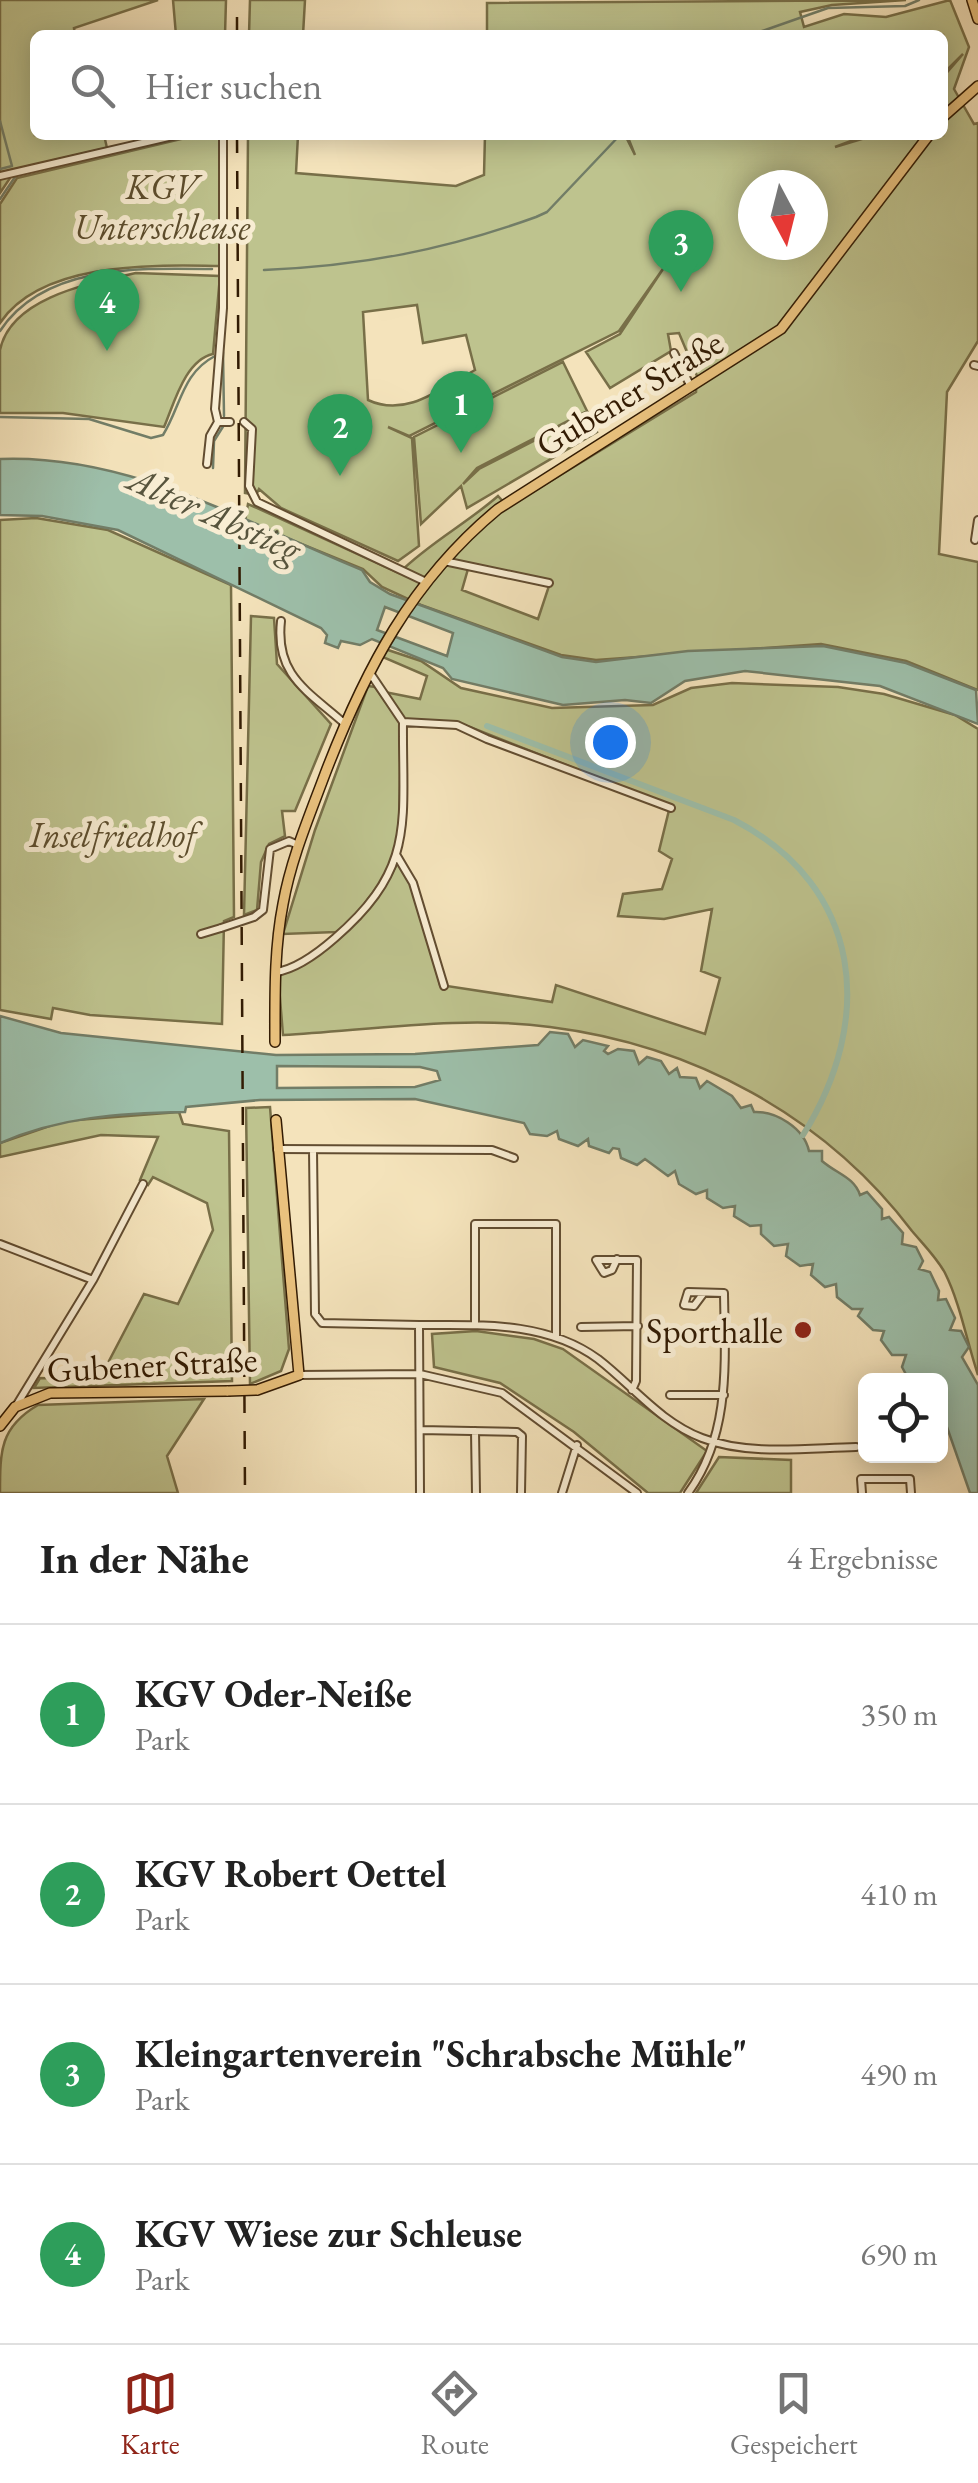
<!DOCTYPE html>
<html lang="de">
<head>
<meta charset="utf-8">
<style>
  :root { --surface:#fff; --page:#f6f6f6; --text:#222; --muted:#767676; --line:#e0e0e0; --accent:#8f2418 }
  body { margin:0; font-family:"EB Garamond",serif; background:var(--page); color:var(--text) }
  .controls { position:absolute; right:30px; bottom:30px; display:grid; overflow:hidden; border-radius:15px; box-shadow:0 5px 25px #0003 }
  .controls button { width:90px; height:90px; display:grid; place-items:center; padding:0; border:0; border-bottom:2px solid var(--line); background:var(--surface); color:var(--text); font:50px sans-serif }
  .compass { position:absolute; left:738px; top:170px; width:90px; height:90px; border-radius:50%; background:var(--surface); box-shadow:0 5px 25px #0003; rotate:173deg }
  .you { position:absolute; left:610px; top:742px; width:35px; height:35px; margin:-25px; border:8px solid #fff; border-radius:50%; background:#1a73e8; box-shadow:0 0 0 15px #1a73e833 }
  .badge { display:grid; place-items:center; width:65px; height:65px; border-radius:50%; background:var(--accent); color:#fff; font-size:32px; font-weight:700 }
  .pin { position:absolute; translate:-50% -82px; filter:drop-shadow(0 2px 5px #0008) }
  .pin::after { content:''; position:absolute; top:52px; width:35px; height:30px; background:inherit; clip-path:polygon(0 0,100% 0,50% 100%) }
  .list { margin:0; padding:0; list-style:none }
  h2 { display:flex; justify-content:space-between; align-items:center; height:130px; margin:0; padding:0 40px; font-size:42px }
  h2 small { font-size:32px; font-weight:400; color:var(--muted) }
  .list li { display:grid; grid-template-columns:65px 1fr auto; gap:30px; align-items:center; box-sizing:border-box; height:180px; padding:0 40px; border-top:2px solid var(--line) }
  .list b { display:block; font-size:38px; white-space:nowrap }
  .list p { margin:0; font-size:32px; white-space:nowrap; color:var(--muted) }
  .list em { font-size:32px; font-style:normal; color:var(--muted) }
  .icon { flex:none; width:55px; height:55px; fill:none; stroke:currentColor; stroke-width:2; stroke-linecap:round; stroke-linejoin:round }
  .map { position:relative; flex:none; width:978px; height:1493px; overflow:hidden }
  .search { position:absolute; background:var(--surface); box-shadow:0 5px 25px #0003; left:30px; right:30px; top:30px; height:110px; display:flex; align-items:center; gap:25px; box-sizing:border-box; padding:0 35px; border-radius:15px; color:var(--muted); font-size:38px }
  .sheet { height:850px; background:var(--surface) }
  nav { display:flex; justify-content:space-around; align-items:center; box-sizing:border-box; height:140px; border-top:2px solid var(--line); background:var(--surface); font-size:28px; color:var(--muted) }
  nav a { display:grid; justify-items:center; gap:5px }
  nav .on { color:var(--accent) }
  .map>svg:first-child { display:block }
  .green { fill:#bec38e; stroke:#786f48; stroke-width:2.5; fill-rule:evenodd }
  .water { fill:#9dbfaa; stroke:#727d67; stroke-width:2.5; fill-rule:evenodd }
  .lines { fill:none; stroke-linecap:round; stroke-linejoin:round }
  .stream { stroke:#727d67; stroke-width:2.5 }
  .canal { stroke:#9dbfaa; stroke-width:6 }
  .minor-casing { stroke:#624d31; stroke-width:10 }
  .major-casing { stroke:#321b03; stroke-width:12 }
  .minor { stroke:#f8edd3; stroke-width:6 }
  .major { stroke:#eac27e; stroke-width:9 }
  .rail { stroke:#321b03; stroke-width:2.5; stroke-dasharray:18 18; stroke-linecap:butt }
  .minor-bridge-casing { stroke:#624d31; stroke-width:10; stroke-linecap:butt }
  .major-bridge-casing { stroke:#321b03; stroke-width:12; stroke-linecap:butt }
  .minor-bridge { stroke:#f8edd3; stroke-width:6 }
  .major-bridge { stroke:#eac27e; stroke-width:9 }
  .poi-dot { fill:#8f2418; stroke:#f8edd3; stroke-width:4 }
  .labels { text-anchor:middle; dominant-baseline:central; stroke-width:10; stroke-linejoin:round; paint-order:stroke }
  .park-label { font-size:35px; font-style:italic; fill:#5c4d2d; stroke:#f8edd3 }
  .street-label { font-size:35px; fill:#321b03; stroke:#f8edd3 }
  .poi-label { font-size:35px; fill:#321b03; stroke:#f8edd3; text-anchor:end }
  .water-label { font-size:38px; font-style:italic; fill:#57543d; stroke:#f8edd3 }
</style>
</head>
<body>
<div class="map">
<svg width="978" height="1493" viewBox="0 0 978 1493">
  <rect width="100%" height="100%" fill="#f4e3bb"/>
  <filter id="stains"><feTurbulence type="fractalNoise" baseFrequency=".002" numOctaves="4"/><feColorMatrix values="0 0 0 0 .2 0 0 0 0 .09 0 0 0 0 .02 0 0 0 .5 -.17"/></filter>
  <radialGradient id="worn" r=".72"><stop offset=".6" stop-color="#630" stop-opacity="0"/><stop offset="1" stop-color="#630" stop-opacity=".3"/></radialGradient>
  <path class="green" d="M 0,0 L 158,0 L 74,28 L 75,35 L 35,35 L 35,135 L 104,135 L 107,148 L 16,169 L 0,193 Z
    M 173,0 L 226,0 L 225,35 L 176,35 Z
    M 250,0 L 305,0 L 303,35 L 249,35 Z
    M 906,0 L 832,5 L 800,12 L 804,27 L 844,14 L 886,17 L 950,0 L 969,47 L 954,89 L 974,124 L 978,123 L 978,341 L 947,392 L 939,554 L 978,562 L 978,690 L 906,661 L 821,644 L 596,660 L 561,655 L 421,605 L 382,587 L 363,569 L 245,521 L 248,504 L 399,573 C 429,543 466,524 498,496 L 508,507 L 696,392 L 697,376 L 679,333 L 668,334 L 671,351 L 610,388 L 586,352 L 620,334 L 665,266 L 619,331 L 409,436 L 388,427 L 412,438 L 419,546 L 398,561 L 281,508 L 259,489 L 256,495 L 245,493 L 248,135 L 298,135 L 296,173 L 456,186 L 484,175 L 485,135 L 625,135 L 635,155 L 627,135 L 867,135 L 835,147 L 875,135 L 943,135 L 943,77 L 963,54 L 943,74 L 943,35 L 487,35 L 487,3 ZM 753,185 L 813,185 L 813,245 L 753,245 ZM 417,305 L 423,343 L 466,335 L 475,370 C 440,389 406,418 368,400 L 363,312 ZM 468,569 L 549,586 L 538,619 L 462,590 Z
    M 181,135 L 223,135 L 221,266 C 154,265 42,261 0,323 L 0,204 L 17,178 L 181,139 Z
    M 136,273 L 220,276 L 213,354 C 185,360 174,404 164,427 L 63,413 L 0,413 C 0,393 0,369 0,350 C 11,297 91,283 136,273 Z
    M 563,362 L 587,411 L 477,468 L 463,484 L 479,469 L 588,413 L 597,432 L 467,508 L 461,486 L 421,524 L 414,437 Z
    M 36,518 L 108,530 L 231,585 L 234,917 L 224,921 L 222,1024 L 90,1015 L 53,1008 L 51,1019 L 0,1010 L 0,520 Z
    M 251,616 L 274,618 L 277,664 L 331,724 L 295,811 L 282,811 L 285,836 L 269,844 L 261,862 L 257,910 L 244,915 Z
    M 382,648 L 421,661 L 461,688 L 552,708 L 653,705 L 691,688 L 732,683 L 838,687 L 884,694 L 955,715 L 978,729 L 978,1375 C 967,1342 960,1303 945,1273 C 937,1258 923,1244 912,1231 C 825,1116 693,1045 550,1027 C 464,1015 370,1030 283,1035 L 278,974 C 319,964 387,898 399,858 L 412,884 L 440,985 L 552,1002 L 556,985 L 705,1034 L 720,978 L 701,971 L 712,909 L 664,919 L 618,916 L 623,894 L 662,889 L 672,859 L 659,851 L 670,806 L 470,727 L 404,721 L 385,692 L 420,699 L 427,676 L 378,655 Z
    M 368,686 L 375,687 L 401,723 L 399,833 L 392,867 L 349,924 L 336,932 L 283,934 L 315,830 Z
    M 270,1107 L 289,1349 L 281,1371 L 250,1384 L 246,1108 Z
    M 179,1112 L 183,1124 L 229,1131 L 232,1381 L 34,1388 L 40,1378 L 99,1380 L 144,1294 L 178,1304 L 213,1230 L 207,1203 L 153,1177 L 148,1185 L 140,1180 L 158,1137 L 101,1135 L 0,1157 L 0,1143 L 64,1121 Z
    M 476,1331 L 534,1339 L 563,1349 L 707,1451 L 680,1493 L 648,1493 L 574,1432 L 500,1383 L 434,1367 L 432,1334 Z
    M 204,1399 L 167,1456 L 178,1493 L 0,1493 C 0,1451 0,1427 38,1405 Z
    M 719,1457 L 791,1460 L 791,1493 L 696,1493 Z"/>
  <path class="water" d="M 0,459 C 130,454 244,522 362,570 L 370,582 L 390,594 L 562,657 L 596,662 L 688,651 L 823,646 L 906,663 L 976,690 L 978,724 L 880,686 L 745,671 L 685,681 L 651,703 L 625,700 L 563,705 L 452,679 L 443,668 L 372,639 L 360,645 L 341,641 L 338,648 L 325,643 L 327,635 L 321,628 L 118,530 L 42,516 L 0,515 ZM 385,607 L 453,633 L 447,656 L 377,630 Z
    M 0,1016 L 61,1033 L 276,1055 L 415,1054 L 538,1045 L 550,1032 L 568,1034 L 575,1047 L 583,1040 L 608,1046 L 604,1051 L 608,1054 L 618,1049 L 634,1051 L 639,1064 L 647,1057 L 661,1061 L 669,1074 L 677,1068 L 680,1077 L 696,1078 L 700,1088 L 707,1081 L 732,1096 L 741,1108 L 751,1105 L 754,1112 C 776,1111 804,1128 809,1151 L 822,1151 L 822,1161 C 837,1174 854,1177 860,1195 L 867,1192 L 882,1209 L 882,1219 L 889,1217 L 903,1233 L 902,1244 L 916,1247 L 923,1261 L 919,1269 L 930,1272 L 939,1291 L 938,1300 L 946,1299 L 955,1318 L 950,1330 L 961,1331 L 969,1347 L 962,1357 L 978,1385 L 978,1493 L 970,1493 L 941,1410 L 940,1380 L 909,1380 L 902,1367 L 906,1355 L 892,1355 L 881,1340 L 884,1331 L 873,1330 L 858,1316 L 862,1309 L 852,1309 L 837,1297 L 836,1284 L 825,1287 L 811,1275 L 813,1264 L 800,1266 L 786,1256 L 788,1244 L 774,1246 L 761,1234 L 761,1225 L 750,1226 L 734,1216 L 735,1206 L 723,1208 L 707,1198 L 707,1190 L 696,1194 L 679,1184 L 675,1171 L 668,1176 L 645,1159 L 637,1165 L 621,1158 L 619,1149 L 613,1148 L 609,1153 L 589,1146 L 588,1139 L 578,1146 L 559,1139 L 557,1131 L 547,1136 L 530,1134 L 524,1123 L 415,1099 L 260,1100 L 186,1107 L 185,1112 C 121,1113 59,1117 0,1143 ZM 277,1066 L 420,1067 L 437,1071 L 440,1080 L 415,1087 L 277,1088 Z"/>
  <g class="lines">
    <path class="stream" d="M 751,35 L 828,8 L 905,6 L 919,0
      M 0,121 L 12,166 L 0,169
      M 0,199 L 15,177
      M 264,270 C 361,266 445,250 536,217 L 547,212 L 620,135
      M 0,331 C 44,264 141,268 212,269
      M 223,352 L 224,416
      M 0,417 L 89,419 L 151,438 L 163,435 C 181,406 182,373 215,356
      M 213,468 L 214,441 L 224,425"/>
    <path class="canal" d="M 487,726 L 734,820 C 864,887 875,1020 803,1135"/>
    <defs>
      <path id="minor" d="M 0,176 L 177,135
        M 674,353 L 691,387
        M 974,365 L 978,366
        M 218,422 L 215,409 L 223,308 L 223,135
        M 244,422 L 252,429 L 249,486 L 257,502 L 424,581
        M 207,464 L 210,436 L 218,422 L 230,422
        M 975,540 L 978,520
        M 444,561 L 549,583
        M 281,621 C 275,676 308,691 345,724
        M 370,673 L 403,722 L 457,725 L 487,739 L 671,808
        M 397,856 L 413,883 L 444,986
        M 254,917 L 263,910 L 270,849 L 289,841 L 298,845
        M 201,934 L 221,928
        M 276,972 C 297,969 319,952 335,938 C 417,867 402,822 403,722
        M 277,1149 L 492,1150 L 514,1158
        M 313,1150 L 315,1314 L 322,1323 L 419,1325 L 420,1493
        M 0,1244 L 93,1280
        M 617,1259 L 612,1270 L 604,1273 L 596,1260 L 637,1260 L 636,1381 L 632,1390
        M 475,1324 L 475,1224 L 556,1224 L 556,1337
        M 419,1325 C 480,1325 546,1321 598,1359 C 633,1386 660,1422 702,1438 C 748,1456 807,1448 856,1447
        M 581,1327 L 638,1326
        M 299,1375 L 420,1374 L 502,1393 L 637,1493
        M 670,1395 L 724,1395
        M 16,1406 L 93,1280 L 143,1184
        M 420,1430 L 517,1432 L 522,1436 L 521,1493
        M 475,1431 L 476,1493
        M 562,1493 L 577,1445
        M 688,1493 C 731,1434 725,1362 724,1293 L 688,1292 L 684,1305 L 694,1306 L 703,1294
        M 862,1493 L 861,1479 L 910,1479 L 911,1493"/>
      <path id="major" d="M 972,0 L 978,19
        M 943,117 L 978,86
        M 275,1042 C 275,996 274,950 283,904 C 291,859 309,817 325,774 C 365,670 411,581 498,509 L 781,329 L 929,135
        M 257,1390 L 299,1375 L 276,1120
        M 0,1426 L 15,1407 L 50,1393 L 228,1391"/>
    </defs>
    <use href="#minor" class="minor-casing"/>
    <use href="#major" class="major-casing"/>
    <use href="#minor" class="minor"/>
    <use href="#major" class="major"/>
    <path class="rail" d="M 237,35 L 237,0
      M 237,135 L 245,1493"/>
    <defs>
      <path id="minor-bridge" d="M 221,928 L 254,917"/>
      <path id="major-bridge" d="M 228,1391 L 257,1390"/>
    </defs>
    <use href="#minor-bridge" class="minor-bridge-casing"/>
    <use href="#major-bridge" class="major-bridge-casing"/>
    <use href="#minor-bridge" class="minor-bridge"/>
    <use href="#major-bridge" class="major-bridge"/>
  </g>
  <circle class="poi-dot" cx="803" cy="1330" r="10"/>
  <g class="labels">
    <g class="park-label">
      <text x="162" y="186">KGV<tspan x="162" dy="40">Unterschleuse</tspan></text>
      <text x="113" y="834">Inselfriedhof</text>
    </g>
    <g class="street-label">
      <text transform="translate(629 393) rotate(-31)">Gubener Straße</text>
      <text transform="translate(152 1364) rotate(-3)">Gubener Straße</text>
    </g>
    <g class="poi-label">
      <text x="783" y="1330">Sporthalle</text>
    </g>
    <g class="water-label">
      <text transform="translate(215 513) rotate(24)">Alter Abstieg</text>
    </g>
  </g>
  <rect width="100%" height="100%" filter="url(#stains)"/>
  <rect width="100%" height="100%" fill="url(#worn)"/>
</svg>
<div class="controls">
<button><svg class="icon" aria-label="locate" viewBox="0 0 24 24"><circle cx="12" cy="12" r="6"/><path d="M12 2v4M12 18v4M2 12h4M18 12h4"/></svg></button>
</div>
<svg class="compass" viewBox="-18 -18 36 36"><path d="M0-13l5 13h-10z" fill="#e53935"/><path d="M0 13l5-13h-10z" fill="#767676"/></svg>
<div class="you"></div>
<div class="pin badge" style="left:461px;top:453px;background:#2e9e5b">1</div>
<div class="pin badge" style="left:340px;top:476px;background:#2e9e5b">2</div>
<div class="pin badge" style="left:681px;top:292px;background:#2e9e5b">3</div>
<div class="pin badge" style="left:107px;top:351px;background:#2e9e5b">4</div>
<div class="search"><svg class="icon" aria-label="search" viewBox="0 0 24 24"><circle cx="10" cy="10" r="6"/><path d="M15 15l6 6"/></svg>Hier suchen</div>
</div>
<section class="sheet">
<h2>In der Nähe<small>4 Ergebnisse</small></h2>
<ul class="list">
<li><span class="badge" style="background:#2e9e5b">1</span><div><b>KGV Oder-Neiße</b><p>Park</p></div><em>350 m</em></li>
<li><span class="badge" style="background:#2e9e5b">2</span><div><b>KGV Robert Oettel</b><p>Park</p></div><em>410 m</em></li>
<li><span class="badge" style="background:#2e9e5b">3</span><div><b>Kleingartenverein &quot;Schrabsche Mühle&quot;</b><p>Park</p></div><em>490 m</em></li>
<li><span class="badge" style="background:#2e9e5b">4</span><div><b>KGV Wiese zur Schleuse</b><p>Park</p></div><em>690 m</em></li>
</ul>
</section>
<nav>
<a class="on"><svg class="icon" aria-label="map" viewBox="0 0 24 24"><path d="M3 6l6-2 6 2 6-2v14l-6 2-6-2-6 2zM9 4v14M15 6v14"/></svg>Karte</a>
<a><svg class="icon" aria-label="directions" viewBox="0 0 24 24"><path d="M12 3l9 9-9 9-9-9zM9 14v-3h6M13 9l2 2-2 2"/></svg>Route</a>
<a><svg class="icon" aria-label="saved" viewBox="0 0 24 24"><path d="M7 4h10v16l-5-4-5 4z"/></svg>Gespeichert</a>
</nav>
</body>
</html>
